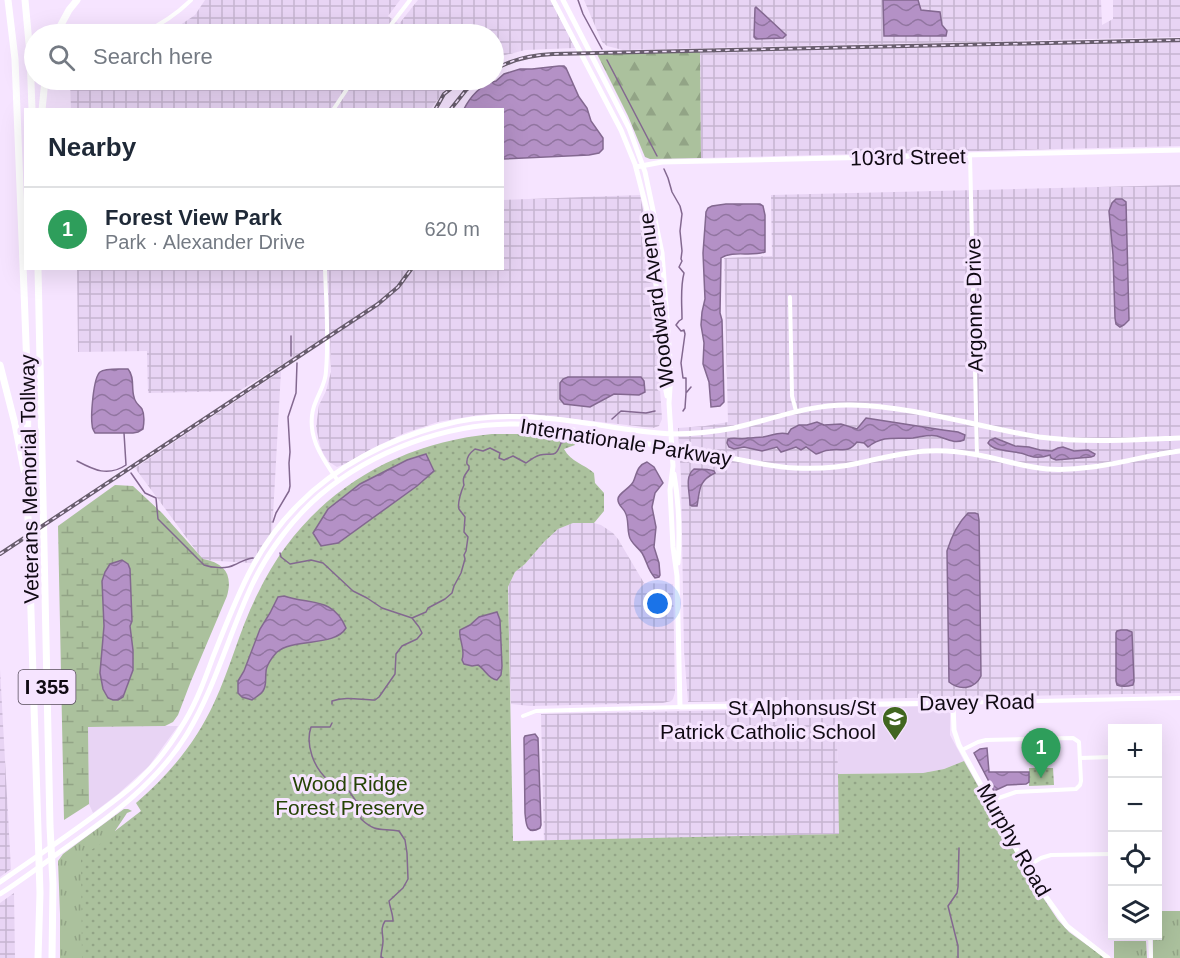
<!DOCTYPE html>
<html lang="en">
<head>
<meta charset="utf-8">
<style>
  :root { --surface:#fff; --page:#f6f6f7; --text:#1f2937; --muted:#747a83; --line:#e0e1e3; --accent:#d93025 }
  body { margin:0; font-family:Arial,sans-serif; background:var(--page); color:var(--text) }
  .controls { position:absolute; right:18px; bottom:18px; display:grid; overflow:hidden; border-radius:0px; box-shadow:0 6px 24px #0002 }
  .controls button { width:54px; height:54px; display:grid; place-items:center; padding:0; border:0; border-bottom:2px solid var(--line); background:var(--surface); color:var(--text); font:30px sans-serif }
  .you { position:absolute; left:658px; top:604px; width:21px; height:21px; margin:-15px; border:4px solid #fff; border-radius:50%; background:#1a73e8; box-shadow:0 0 0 9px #1a73e833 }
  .badge { display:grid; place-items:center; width:39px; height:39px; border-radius:50%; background:var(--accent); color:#fff; font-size:20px; font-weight:700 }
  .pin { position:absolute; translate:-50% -50px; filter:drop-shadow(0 2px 3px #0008) }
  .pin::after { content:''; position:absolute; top:32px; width:21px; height:18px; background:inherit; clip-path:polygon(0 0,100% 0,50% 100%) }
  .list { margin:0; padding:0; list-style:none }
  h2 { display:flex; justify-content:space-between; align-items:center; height:78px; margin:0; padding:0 24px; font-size:26px }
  h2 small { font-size:20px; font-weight:400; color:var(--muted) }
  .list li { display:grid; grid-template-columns:39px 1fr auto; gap:18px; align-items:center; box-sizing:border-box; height:84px; padding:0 24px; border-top:2px solid var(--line) }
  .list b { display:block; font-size:22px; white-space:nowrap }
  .list p { margin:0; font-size:20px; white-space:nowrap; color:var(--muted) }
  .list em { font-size:20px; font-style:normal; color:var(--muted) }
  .icon { flex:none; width:33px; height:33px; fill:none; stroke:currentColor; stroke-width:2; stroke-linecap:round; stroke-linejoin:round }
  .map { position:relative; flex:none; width:1180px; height:958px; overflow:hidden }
  .search { position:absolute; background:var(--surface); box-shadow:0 6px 24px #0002; left:24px; top:24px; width:480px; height:66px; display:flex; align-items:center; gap:15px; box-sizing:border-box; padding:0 21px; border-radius:33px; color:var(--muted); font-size:22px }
  .panel { position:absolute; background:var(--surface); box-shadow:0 6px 24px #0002; left:24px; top:108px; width:480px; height:162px; border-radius:0px }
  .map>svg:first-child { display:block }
  .built { fill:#e8d4f4 }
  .industrial { fill:url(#industrial-grid) }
  .grass { fill:url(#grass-tufts) }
  .forest { fill:url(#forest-firs) }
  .wetland { fill:url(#wetland-marsh) }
  .park { fill:url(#park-dots) }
  .water { fill:url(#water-waves); stroke:#836890; stroke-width:1.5 }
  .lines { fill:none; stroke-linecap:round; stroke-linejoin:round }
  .stream { stroke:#836890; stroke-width:1.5 }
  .street { stroke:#fff; stroke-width:4 }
  .secondary { stroke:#fff; stroke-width:5 }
  .highway { stroke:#fff; stroke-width:7 }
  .rail-casing { stroke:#685d6d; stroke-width:4 }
  .rail { stroke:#f6e4ff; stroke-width:1.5; stroke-dasharray:4.5; stroke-linecap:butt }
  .labels { text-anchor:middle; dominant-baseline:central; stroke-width:6; stroke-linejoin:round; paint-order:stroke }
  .shield { fill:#f6e4ff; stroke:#554b5a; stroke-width:1.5 }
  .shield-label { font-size:20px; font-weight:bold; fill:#100a13 }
  .street-label { font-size:21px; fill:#100a13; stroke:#f6e4ff }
  .poi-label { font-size:21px; fill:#100a13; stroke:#f6e4ff; text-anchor:end }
  .park-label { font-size:21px; fill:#254305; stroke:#f6e4ff }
</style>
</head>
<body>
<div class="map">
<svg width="1180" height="958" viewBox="0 0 1180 958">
  <defs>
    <pattern id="industrial-grid" width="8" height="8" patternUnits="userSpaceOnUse" patternTransform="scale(1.5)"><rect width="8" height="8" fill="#e8d4f4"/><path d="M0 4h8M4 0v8" fill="none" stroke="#c6b5d0"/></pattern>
    <pattern id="grass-tufts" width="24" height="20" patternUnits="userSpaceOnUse" patternTransform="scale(1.5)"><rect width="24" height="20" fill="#abc19d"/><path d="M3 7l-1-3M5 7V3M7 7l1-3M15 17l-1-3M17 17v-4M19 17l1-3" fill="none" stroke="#92a486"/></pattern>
    <pattern id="forest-firs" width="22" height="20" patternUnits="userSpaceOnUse" patternTransform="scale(1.5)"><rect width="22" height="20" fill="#abc19d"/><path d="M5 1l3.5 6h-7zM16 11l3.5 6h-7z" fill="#92a486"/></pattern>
    <pattern id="wetland-marsh" width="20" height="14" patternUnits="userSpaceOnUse" patternTransform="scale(1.5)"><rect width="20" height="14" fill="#abc19d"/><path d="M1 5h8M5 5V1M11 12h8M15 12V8" fill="none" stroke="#92a486"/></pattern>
    <pattern id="park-dots" width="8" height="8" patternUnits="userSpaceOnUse" patternTransform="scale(1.5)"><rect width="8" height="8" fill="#abc19d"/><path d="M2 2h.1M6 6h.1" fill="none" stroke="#92a486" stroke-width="1.8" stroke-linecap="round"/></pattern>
    <pattern id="water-waves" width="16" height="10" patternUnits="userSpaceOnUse" patternTransform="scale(1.5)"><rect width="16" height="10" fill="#b491c6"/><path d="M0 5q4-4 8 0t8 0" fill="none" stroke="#9175a0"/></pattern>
  </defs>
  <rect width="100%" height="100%" fill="#f6e4ff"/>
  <path class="built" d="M 941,706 L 947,709 L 950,713 L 950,735 L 964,761 L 944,769 L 923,773 L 838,774 L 836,708 Z
    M 165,726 L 178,726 L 149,766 L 118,794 L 93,813 L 89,804 L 88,727 Z"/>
  <path class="industrial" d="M 205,0 L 400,0 L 388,16 L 399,24 L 418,0 L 551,0 L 575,48 L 525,50 L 494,58 L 494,34 L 167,34 L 195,15 Z
    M 584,0 L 1101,0 L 1102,25 L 1113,19 L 1113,0 L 1180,0 L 1180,37 L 623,50 L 607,46 L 602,42 Z
    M 1180,41 L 1180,146 L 701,158 L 700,52 L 999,46 Z
    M 70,80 L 455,80 L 448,86 L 430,110 L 71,109 Z
    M 1180,185 L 1180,693 L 688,702 L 684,651 L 681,477 L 678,428 L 705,426 L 728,422 L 724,258 L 772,256 L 771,195 Z
    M 640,195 L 647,229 L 651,253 L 662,419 L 659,426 L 653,428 L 531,414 L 497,414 L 478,415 L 438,422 L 405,433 L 373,448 L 345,464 L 337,467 L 329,462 L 324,455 L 320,446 L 316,427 L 319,405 L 326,391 L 331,372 L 330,335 L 239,391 L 148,393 L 147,351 L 78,352 L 77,269 L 502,268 L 503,200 Z
    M 281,371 L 272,534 L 251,563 L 203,560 L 135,468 Z
    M 573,523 L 594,523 L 601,525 L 613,533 L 618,539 L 644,583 L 673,584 L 675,692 L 673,699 L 671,701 L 663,703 L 530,706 L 511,704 L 508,587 L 515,572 L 525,564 L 544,542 L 558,529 Z
    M 0,669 L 11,869 L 0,877 Z
    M 836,708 L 840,834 L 544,842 L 541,714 Z
    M 14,893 L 15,958 L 0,958 L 0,903 Z"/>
  <path class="grass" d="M 124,809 L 128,809 L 132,811 L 127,813 L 115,831 L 219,958 L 60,958 L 60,914 L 58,861 L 63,854 Z
    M 1158,911 L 1180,911 L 1180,958 L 1153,958 L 1153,936 L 1158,936 Z
    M 1114,941 L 1146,941 L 1147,958 L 1114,958 Z"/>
  <path class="forest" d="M 700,52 L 701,158 L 650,159 L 645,157 L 628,116 L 597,54 Z"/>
  <path class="wetland" d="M 115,485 L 133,486 L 162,513 L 203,559 C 225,563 233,575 227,596 L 191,681 L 178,715 L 173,722 L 165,726 L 88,727 L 89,804 L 64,820 L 58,526 Z"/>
  <path class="park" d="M 492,434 L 528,434 L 576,439 L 575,445 L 564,449 C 571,462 584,464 594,473 L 595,483 L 604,493 L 604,511 L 594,523 L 573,523 L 558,529 L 544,542 L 525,564 L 515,572 L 508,587 L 513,841 L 839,834 L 838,774 L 923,773 L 944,769 L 964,761 L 1029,877 L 1058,920 L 1069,932 L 1105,958 L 82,958 L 81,857 L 106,840 L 115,831 L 141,811 L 136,803 C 169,775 196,742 214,703 C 231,667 240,628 258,593 C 303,499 389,444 492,434 Z
    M 1029,768 L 1053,768 L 1054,785 L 1029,786 Z"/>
  <path class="water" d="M 883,0 L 918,0 L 921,10 L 940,12 L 942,25 L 947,31 L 946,36 L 884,36 Z
    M 756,7 L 784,33 L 786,35 L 783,38 L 756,39 L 754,37 L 755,8 Z
    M 559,66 L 564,66 L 566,68 L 579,97 L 587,108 L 591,121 L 603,138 L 603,149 L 599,153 L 589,155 L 503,159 L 502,110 L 464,109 C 470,97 482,83 496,81 L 504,74 L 520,69 L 532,69 Z
    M 1116,199 L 1122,199 L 1126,202 L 1129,320 L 1124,325 L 1120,327 L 1116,324 L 1115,318 L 1113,255 L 1109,211 L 1112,203 Z
    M 726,204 L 760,204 L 763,206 L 765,215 L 765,252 C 751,257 733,250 721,258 L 720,313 L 722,320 L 724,402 L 720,406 L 711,407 L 709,382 L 703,364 L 704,343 L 701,325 L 702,312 L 705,299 L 703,253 L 706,212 L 708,208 L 712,206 Z
    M 119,369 L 128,369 C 135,377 131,388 134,397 C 135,403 139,405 142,409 C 145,415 144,423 143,429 L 138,432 L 133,433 L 95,433 C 93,429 92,429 92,424 C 91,415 93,378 100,372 C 104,369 113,369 119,369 Z
    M 568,377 L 641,377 L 644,381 L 645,392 L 639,395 L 614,394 L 590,407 L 564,404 L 560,399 L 560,383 L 563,379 Z
    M 866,418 L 943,430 L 958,432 L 965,435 L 964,440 C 954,444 947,439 937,436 C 929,434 921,437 913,438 C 896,439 883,435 868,447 L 864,443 L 857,442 C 847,454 843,448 830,450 C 825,450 820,453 816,454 L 806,447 L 801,450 L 796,447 L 781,452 L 777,447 L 762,451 L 744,447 L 734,449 L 729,447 L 727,443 L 728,439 C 735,437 741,440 748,438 C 753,438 758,437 763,437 C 772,436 778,431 788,434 L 791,429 L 799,425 L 807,425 L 817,422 L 824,425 L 841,424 L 857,429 Z
    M 995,438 L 1015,446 L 1029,447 L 1040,450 L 1052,451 L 1058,448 L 1063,447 L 1074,451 L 1088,450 L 1095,454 L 1094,456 L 1091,457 L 1056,460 L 1051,458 L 1050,455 C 1044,457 1036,458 1030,456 C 1027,456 1024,453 1020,453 C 1009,450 995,452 988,443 L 990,440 Z
    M 426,454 L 434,471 L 417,486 L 338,543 L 321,546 L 313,533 L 328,509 L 360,484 L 407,460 Z
    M 647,462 L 654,467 L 663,483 L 655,493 L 652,507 L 656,527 L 654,547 L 659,563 L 660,575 L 659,577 L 655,578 C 647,569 647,561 642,553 C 638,547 630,543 629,535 C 627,527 629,519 625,512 C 623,508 618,505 618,500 C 617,493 632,488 634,480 C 637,472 638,465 647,462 Z
    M 694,469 C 699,469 710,469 714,471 L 715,473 C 698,481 700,490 697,506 L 692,506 L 690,505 C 690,492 684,477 694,469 Z
    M 968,513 L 975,513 L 978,514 L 979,520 L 981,676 C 975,689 960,691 949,682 L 947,551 C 951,538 958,523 968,513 Z
    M 122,560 L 128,564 L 130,569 L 132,621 L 130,626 L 133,650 L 133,670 L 123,697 L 118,700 L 113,700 L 108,698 L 103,689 L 100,673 L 104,626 L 102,581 L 105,572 L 110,564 Z
    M 284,596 C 311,605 333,597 346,628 C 335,647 293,638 277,652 C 272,657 266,666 266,672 C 265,679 267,685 263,691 C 261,694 256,697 252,700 L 242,697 L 238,693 L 238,681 L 244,671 L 260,629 L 270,613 L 278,597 Z
    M 497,612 L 500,620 L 502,666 L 501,675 L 497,680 C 488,679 485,669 478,665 L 472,666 L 464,664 L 462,660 C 466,648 458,639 460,630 L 470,625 L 479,617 Z
    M 1121,630 L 1127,630 L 1132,632 L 1134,681 L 1133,685 C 1129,686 1122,687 1117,685 L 1116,681 L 1116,633 L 1117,631 Z
    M 535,734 L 538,738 L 541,825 L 540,828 C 526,836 526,823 525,813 L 524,738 L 525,736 Z
    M 987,748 L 989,772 L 1029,772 L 1029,782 L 1026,784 L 1007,785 L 994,791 L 974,753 L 980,749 Z"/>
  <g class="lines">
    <path class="stream" d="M 578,0 L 583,14 L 602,49
      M 607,60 L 657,156
      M 664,169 L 668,178 L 672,192 L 680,206 L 682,214 L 680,231 L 682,251 L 681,259 L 682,261 L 679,267 L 684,273 C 680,288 682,304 682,319 L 679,321 L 676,325 L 681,331 L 684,330 L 685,334 L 681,363 L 683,378 L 686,378 L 686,393
      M 291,336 L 291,356
      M 683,411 L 685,408 L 686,393 L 691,387
      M 612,419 L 621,411 L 646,413 L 655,411
      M 77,461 C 94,470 108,477 126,465 L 124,433
      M 131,473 L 145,493 L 156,498 L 158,519 L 204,565 C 212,568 227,569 234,565 C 241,562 245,559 253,558
      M 273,522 L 276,513 L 289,491 L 290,486 L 289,463 L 290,452 L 288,417 L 296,393 L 297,363
      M 280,553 L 281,557 L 290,564 L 311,560 L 323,563 L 353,591 L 367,598 L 382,608 L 412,618 L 419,627 L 422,633 L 417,639 L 402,646 L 396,654 L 395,674 L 379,697 L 375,700 C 361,700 346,696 332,701 L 332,704
      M 412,618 L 426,612 L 428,608 L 445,599 L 452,593 L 454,586 L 461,573 L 465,559 L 464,555 L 466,551 L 468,537 L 464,532 L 465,517 C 463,514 461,512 459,509 C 457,503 462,489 464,485 C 462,477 465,475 469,469 L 469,466 L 467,464 C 466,457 470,453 475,449 L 483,451 L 490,448 L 500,453 L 499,458 L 504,460 L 513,456 L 526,463 C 530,460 536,456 540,455 C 552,452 555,460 561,443 L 570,440
      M 332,723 L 330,727 L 311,727 C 305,745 314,768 328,780 L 324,787 L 326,791 L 332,793 L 349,791 L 360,807 L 361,819 C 376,833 381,828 399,831 L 405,840 L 407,853 L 408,879 L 403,888 L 389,901 C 390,908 393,914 393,921 L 385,921 C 380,929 383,933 383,941 C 383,947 381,951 381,957 L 383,958
      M 958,958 L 958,946 L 948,906 L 957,893 L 958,887 L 959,848"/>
    <path class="street" d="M 141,34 C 160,25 176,15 191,0
      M 384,34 L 410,0
      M 333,110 L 353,80
      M 970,155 L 977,455
      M 325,268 C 326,302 329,337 326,371 C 326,382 320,391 316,401 C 303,431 321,457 338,481
      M 790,297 L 792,396 L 796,411
      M 953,703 L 1180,698
      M 523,716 L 536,711 L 680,707
      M 962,750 L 978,742 L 986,740 L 1073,738 L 1079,742 L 1081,781 L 1080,785 L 1076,789 L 1016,792 L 990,801
      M 1080,758 L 1112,757
      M 1026,867 L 1041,858 L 1051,855 L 1112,854
      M 1150,936 L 1151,958"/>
    <path class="secondary" d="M 553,0 L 621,130 L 635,164 L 649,218 L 655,268 L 662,371 L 667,396
      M 563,0 L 629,128 L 645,172 L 662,253 L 671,373 L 669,403 L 673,466 L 670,490 L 673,547 L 677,576 L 680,707 L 953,703 L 954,730 L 959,745 L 1031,876 L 1067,926 L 1108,958
      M 636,167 L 662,162 L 1180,150
      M 674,474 C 679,503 680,534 678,563
      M 0,882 C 33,859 66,837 98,813 C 113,801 129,791 142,777 C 159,761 173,741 185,721 C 197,701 205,679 213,657 C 236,600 254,548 299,504 C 336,466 388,440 439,426 C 473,416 510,415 544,418 C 587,421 628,432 671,434 C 691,434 714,432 734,428 C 773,419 810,404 851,405 C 914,406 977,427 1039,437 C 1086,443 1133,440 1180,438
      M 0,894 C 22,880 43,864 64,849 C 110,817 157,783 187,734 C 215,688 229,634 252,585 C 267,553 293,518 320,495 C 372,451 447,423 516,424 C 549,424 582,432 614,438 C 649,444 684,450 719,456 C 744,460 770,467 795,468 C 817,469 838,468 859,463 C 882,458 904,452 928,451 C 945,450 962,452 978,455 C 1001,459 1023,467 1047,469 C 1094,472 1135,457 1180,451"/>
    <path class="highway" d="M 8,0 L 15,59 L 28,394 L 27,487 L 40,893 L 38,958
      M 25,0 L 30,54 L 32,110
      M 56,34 L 69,10 L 77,0
      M 42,110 L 45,80
      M 38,268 L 50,826 L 53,884 L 52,958
      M 0,365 L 15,424 L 24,470"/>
    <defs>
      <path id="rail" d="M 494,70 C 512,59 532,55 553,54 L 1180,40
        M 435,110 L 444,94 L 462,80
        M 450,110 L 466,90 L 479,80
        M 0,554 L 378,304 L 398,287 L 412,268"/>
    </defs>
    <use href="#rail" class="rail-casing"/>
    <use href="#rail" class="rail"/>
  </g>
  <defs>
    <symbol id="school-pin" viewBox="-11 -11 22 30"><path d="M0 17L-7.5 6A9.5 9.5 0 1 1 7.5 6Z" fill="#41661f" stroke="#f6e4ff"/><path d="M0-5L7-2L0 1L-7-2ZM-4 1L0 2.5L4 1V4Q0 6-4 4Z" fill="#fff"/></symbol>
  </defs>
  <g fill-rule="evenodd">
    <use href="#school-pin" x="880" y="704" width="30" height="40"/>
  </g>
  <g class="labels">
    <rect class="shield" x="18.5" y="670" width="57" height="34" rx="4.5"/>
    <g class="shield-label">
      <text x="47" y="687">I 355</text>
    </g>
    <g class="street-label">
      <text transform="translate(908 157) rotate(-1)">103rd Street</text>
      <text transform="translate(656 300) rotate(-97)">Woodward Avenue</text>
      <text transform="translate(974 305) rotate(-91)">Argonne Drive</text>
      <text transform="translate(626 442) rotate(9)">Internationale Parkway</text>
      <text transform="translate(29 479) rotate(-91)">Veterans Memorial Tollway</text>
      <text transform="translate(977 702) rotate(-1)">Davey Road</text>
      <text transform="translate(1014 840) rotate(60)">Murphy Road</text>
    </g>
    <g class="poi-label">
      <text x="876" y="707">St Alphonsus/St<tspan x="876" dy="24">Patrick Catholic School</tspan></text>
    </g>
    <g class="park-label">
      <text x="350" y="783">Wood Ridge<tspan x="350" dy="24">Forest Preserve</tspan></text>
    </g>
  </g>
</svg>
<div class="controls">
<button>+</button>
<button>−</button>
<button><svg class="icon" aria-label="locate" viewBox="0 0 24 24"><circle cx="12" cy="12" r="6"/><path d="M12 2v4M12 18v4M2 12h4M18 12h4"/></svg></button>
<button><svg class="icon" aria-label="layers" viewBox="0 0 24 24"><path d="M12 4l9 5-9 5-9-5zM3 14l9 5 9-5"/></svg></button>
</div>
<div class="you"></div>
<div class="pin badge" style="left:1041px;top:778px;background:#2e9e5b">1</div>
<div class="search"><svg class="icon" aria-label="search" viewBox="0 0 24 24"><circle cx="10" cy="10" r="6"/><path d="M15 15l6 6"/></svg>Search here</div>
<section class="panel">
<h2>Nearby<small></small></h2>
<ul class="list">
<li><span class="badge" style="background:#2e9e5b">1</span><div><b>Forest View Park</b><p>Park · Alexander Drive</p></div><em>620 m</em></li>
</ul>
</section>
</div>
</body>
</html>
